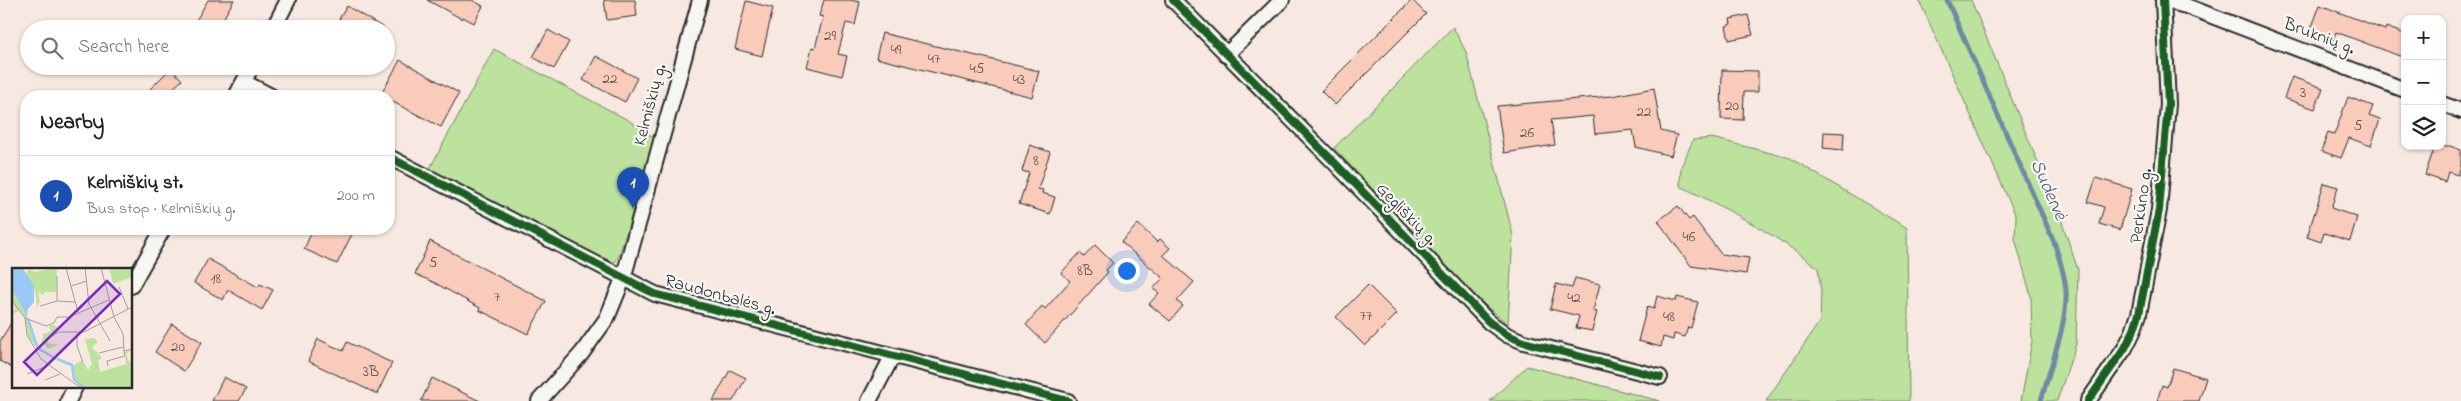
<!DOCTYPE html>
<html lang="en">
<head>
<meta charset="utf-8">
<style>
  :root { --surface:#fff; --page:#f2f2f2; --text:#202124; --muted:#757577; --line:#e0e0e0; --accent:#2563eb }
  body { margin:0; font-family:"Indie Flower",sans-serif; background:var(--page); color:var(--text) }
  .controls { position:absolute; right:15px; top:15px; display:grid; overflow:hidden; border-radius:10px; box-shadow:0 1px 4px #0004 }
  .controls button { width:45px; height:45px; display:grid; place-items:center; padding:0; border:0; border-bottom:1px solid var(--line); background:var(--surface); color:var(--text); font:25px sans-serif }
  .you { position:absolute; left:1126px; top:270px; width:18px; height:18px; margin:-12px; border:4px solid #fff; border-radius:50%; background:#1a73e8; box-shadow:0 0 0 8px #1a73e833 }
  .badge { display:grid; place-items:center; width:32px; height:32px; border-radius:50%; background:var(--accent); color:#fff; font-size:16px; font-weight:700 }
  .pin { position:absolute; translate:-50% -41px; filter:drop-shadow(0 1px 2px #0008) }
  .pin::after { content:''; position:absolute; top:26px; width:18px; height:15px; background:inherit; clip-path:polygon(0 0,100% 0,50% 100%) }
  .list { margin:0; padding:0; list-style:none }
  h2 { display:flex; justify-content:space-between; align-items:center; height:65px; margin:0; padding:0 20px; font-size:21px }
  h2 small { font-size:16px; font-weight:400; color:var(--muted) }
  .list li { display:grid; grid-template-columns:32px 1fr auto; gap:15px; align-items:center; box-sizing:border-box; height:80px; padding:0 20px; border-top:1px solid var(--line) }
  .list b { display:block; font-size:19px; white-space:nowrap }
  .list p { margin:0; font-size:16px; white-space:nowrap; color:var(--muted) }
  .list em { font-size:16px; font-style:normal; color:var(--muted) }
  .icon { flex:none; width:28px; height:28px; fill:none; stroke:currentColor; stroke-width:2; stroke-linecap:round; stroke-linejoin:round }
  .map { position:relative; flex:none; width:2461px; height:401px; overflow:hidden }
  .search { position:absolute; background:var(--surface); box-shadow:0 1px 4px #0004; left:20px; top:20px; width:375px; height:55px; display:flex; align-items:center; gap:12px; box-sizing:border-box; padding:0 18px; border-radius:28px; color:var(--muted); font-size:19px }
  .panel { position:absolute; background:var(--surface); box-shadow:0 1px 4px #0004; left:20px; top:90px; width:375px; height:145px; border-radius:20px }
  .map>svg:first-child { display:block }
  .green { fill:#bce29d; stroke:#748664 }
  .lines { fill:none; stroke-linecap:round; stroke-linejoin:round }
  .stream { stroke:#6e8aa4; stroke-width:5 }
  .building { fill:#f8cbbb; stroke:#2b2b2b }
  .minor-casing { stroke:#2b2b2b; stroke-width:18 }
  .minor { stroke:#f6f6f2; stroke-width:14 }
  .cycleway-casing { stroke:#f6f6f2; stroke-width:11 }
  .cycleway { stroke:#1b5e20; stroke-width:8 }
  .labels { text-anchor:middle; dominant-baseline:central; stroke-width:4.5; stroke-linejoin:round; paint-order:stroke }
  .number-label { font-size:15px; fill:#5e534f }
  .street-label { font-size:18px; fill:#2b2b2b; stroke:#f6f6f2 }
  .water-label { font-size:19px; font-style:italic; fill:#4c5a68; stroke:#f6f6f2 }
  .inset-river { fill:none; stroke:#9ac9f5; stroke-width:2.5 }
  .inset-road { fill:none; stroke:#a59d99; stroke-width:1 }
  .view { fill:#7b2cbf; fill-opacity:0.15; stroke:#7b2cbf; stroke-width:2.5 }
  .inset-edge { fill:none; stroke:#2b2b2b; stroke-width:2.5 }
</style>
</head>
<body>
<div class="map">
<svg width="2461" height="401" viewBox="0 0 2461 401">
  <rect width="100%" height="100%" fill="#f7e9e2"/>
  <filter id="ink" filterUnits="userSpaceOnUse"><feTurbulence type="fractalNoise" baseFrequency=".02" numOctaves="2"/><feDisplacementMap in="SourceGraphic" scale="10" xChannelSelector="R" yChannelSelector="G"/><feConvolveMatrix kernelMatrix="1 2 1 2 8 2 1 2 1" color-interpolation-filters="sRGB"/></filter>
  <g filter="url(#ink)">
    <path class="green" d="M 1919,0 L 1971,0 L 2060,216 L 2078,270 L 2076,344 L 2057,401 L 2021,401 L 2032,341 L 2031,296 L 2015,239 L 2016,216 Z
      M 1453,27 L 1466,52 L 1513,235 L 1508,324 L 1468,291 L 1334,148 Z
      M 494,49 L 628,120 L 655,138 L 619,256 L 615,262 L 608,263 L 429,170 Z
      M 1712,138 L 1790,158 L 1907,228 L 1909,401 L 1766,401 L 1820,321 L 1821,291 L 1818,268 C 1776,234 1729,210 1680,186 L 1681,167 L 1693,140 Z
      M 1527,366 L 1660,401 L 1490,401 Z"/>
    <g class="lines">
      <path class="stream" d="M 1947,0 L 2054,242 C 2059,258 2065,274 2066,291 C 2068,322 2049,370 2041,401"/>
    </g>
    <path class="building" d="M 208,0 L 234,0 L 217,29 L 191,29 Z
      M 427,0 L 472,0 L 483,6 L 474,23 L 463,17 L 462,19 Z
      M 604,0 L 635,0 L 637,16 L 607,20 Z
      M 824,0 L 850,0 L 860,2 L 855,25 L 846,23 L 838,54 L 847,56 L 842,76 L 807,67 L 812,47 L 815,48 L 823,17 L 819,16 Z
      M 1412,0 L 1426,14 L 1335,105 L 1321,91 Z
      M 746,1 L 773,8 L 762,56 L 735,49 Z
      M 2320,5 L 2385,30 L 2386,27 L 2405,34 L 2405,58 L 2336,32 L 2333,41 L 2310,32 Z
      M 347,6 L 385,29 L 333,29 Z
      M 1748,15 L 1753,35 L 1729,40 L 1726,26 L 1731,24 L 1730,19 Z
      M 548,30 L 569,42 L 554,69 L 533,57 Z
      M 882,33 L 1039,71 L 1032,97 L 876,58 Z
      M 596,56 L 637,78 L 625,102 L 583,80 Z
      M 400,60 L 459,93 L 441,127 L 389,100 L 389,96 L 380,96 Z
      M 171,68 L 182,80 L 165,96 L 143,96 Z
      M 1722,70 L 1758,71 L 1758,92 L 1744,92 L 1743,120 L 1721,119 Z
      M 2292,77 L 2323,88 L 2315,109 L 2284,98 Z
      M 1654,88 L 1661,131 L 1677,135 L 1671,156 L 1636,147 L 1633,130 L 1595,134 L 1593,116 L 1551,120 L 1555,145 L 1504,153 L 1497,106 L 1612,96 Z
      M 2348,97 L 2373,106 L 2369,116 L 2380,120 L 2371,146 L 2349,138 L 2341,158 L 2321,151 L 2328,133 L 2334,135 Z
      M 1824,132 L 1844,133 L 1843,150 L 1823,148 Z
      M 1030,145 L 1050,152 L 1038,189 L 1043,190 L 1042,193 L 1055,197 L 1050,214 L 1019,204 L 1029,173 L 1022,171 Z
      M 2435,146 L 2450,146 L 2461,150 L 2461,166 L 2458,175 L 2448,172 L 2445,182 L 2425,175 Z
      M 2096,178 L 2132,189 L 2120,230 L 2099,224 L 2104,207 L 2088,202 Z
      M 2324,183 L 2338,187 L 2331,208 L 2357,217 L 2350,241 L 2324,233 L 2321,242 L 2307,237 Z
      M 1678,206 L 1689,220 L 1693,217 L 1721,254 L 1749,258 L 1746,274 L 1691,266 L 1658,221 Z
      M 1138,224 L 1157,242 L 1160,239 L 1170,248 L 1163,255 L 1194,282 L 1177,301 L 1183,306 L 1170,321 L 1149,304 L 1159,293 L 1153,289 L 1163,278 L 1121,242 Z
      M 313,229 L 342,229 L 352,234 L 337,264 L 304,249 Z
      M 430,241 L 546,301 L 528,334 L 479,310 L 480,308 L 435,283 L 415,274 Z
      M 1095,245 L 1113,263 L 1106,270 L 1108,272 L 1045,343 L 1026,325 L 1042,306 L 1045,309 L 1070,281 L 1061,273 L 1080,253 L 1084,257 Z
      M 208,259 L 258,287 L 260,284 L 273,290 L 262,310 L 228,290 L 223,300 L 194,283 Z
      M 1575,278 L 1600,284 L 1593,311 L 1597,312 L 1592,331 L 1576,328 L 1579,316 L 1550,309 L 1556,284 L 1572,288 Z
      M 1368,285 L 1397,314 L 1365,346 L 1336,317 Z
      M 1657,296 L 1676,301 L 1677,297 L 1698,302 L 1691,328 L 1688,327 L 1685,337 L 1674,334 L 1673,340 L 1663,337 L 1661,347 L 1638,341 L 1647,307 L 1654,309 Z
      M 14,318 L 14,369 L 0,361 L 0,341 Z
      M 172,324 L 202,342 L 184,371 L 155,352 Z
      M 318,339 L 343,351 L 347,342 L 392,363 L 377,394 L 308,361 Z
      M 2173,368 L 2206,378 L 2199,401 L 2157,401 L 2162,385 L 2167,387 Z
      M 730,370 L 746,378 L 733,401 L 713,401 Z
      M 224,377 L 246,389 L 239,401 L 212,401 Z
      M 432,378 L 480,401 L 421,401 Z"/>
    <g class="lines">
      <defs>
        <path id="minor" d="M 1173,0 L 1334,162 L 1489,322 L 1507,335 L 1524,342 L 1660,377
          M 2163,0 L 2186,6 L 2405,90
          M 273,29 L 288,0
          M 1226,55 L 1282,0
          M 244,82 L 271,96
          M 236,96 L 252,66
          M 2442,104 L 2461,111
          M 389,157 L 655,294 L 1068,401
          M 131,286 L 163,229
          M 68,401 L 75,387
          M 539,401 L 582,353 L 607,318 L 623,279 L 700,0
          M 869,401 L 892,357
          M 2088,401 L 2125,348 L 2133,332 L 2139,314 L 2159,210 L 2168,104 L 2163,0"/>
      </defs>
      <use href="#minor" class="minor-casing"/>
      <use href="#minor" class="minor"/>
      <defs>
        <path id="cycleway" d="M 1173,0 L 1334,162 L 1489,322 L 1507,335 L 1524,342 L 1660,377
          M 389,157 L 655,294 L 1068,401
          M 2088,401 L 2125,348 L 2133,332 L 2139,314 L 2159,210 L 2168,104 L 2163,0"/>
      </defs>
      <use href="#cycleway" class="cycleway-casing"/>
      <use href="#cycleway" class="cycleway"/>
    </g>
  </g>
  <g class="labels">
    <g class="number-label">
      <text x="830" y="36">29</text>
      <text x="896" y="50">49</text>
      <text x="934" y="59">47</text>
      <text x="977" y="69">45</text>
      <text x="610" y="79">22</text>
      <text x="1019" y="80">43</text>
      <text x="2303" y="93">3</text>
      <text x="1732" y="106">20</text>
      <text x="1644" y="112">22</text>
      <text x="2358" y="126">5</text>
      <text x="1527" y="133">26</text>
      <text x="1036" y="161">8</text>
      <text x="1689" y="237">46</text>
      <text x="433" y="263">5</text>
      <text x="1085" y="271">8B</text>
      <text x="216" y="279">18</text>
      <text x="497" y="297">7</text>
      <text x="1574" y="298">42</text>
      <text x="1366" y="316">77</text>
      <text x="1669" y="317">48</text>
      <text x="178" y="347">20</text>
      <text x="371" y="372">3B</text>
    </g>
    <g class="street-label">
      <text transform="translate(2319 37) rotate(21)">Bruknių g.</text>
      <text transform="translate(651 105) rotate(-75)">Kelmiškių g.</text>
      <text transform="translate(2142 206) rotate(-82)">Perkūno g.</text>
      <text transform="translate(1406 215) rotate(46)">Gegliškių g.</text>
      <text transform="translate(720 296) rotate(15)">Raudonbalės g.</text>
    </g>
    <g class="water-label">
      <text transform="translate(2048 190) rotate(66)">Sudervė</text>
    </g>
  </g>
  <g transform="translate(12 268)">
    <rect width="120" height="120" fill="#f7e9e2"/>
    <path d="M 17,0 L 22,4 L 45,0 L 44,24 L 33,24 L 31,27 L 26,23 L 28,33 L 25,40 L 23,22 L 14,7 ZM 120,0 L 120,9 L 101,16 L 97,0 ZM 0,21 L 17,53 L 26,78 L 33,85 L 61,98 L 70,92 L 76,102 L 80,96 L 73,71 L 82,70 L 86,74 L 80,79 L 90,90 L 86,92 L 88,104 L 114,96 L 113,84 L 120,81 L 114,86 L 117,94 L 120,94 L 120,120 L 70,120 L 61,111 L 59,98 L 27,83 L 16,68 L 13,50 L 7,42 L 0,47 L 4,38 L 0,32 ZM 37,57 L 45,58 L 45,64 L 35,70 L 36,75 L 46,77 L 36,81 L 30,74 L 31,66 L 39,63 Z" fill="#bce29d"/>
    <path d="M 0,0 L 11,0 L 22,18 L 22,34 L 16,41 L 15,49 L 0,21 Z" fill="#9ac9f5"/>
    <path class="inset-river" d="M 16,51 L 25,78M 26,80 L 44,91M 45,91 L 60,97 L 62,111 L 72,120"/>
    <path class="inset-road" d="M 54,0 L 66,44M 73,0 L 77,36 L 98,73M 89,0 L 102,49 L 111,66 L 112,83 L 120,81M 45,8 L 45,33 L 63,34M 59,18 L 75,13M 107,19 L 116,41M 0,33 L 13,50 L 15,67 L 29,91 L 69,120M 28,38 L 45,33M 13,50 L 34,58 L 42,55 L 45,49 L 57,49 L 97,32M 65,65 L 65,78 L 71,94M 40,68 L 47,64 L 72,64 L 120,39M 87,85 L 111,79M 96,98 L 95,93 L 113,88 L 112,83M 15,106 L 35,98M 33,112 L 48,106"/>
    <path class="view" d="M 95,13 L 108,26 L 25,107 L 12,94 Z"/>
    <rect width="120" height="120" class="inset-edge"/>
  </g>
</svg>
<div class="controls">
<button>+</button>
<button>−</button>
<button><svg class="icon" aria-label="layers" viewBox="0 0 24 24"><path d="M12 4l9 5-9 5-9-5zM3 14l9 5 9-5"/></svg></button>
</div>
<div class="you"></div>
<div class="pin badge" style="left:633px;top:208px;background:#1a4fb4">1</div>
<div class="search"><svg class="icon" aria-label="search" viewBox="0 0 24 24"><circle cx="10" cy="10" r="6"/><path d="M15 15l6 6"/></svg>Search here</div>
<section class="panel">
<h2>Nearby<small></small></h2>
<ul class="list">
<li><span class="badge" style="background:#1a4fb4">1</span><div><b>Kelmiškių st.</b><p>Bus stop · Kelmiškių g.</p></div><em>200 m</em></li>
</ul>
</section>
</div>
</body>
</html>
